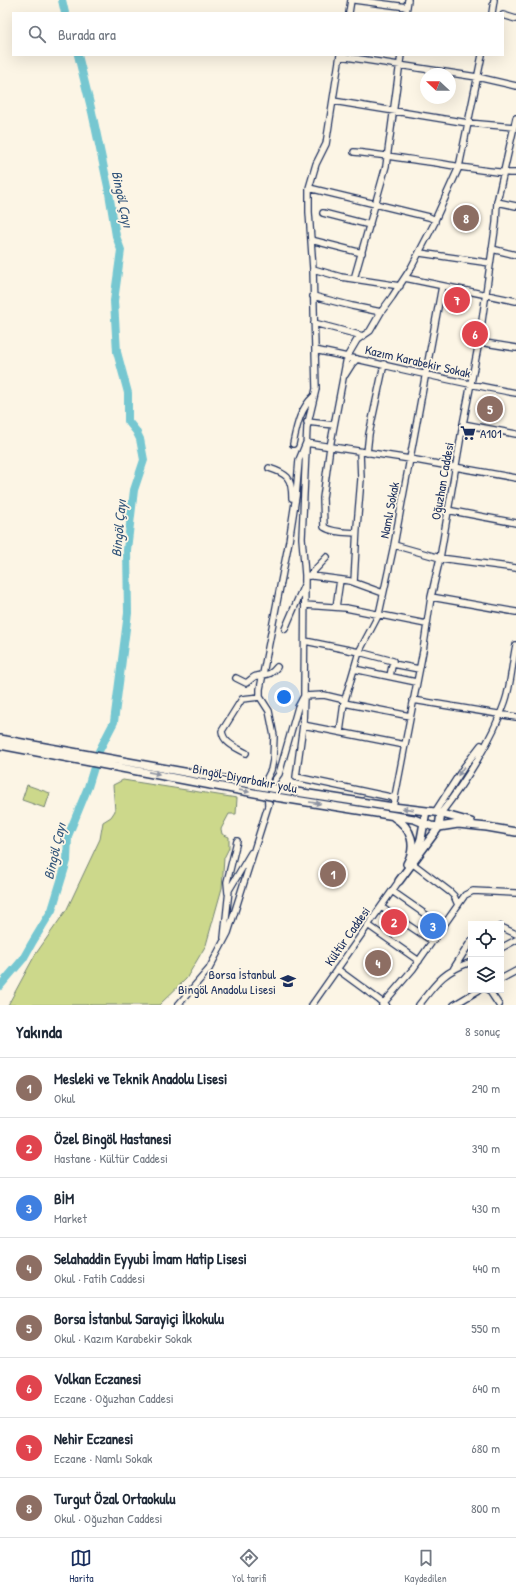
<!DOCTYPE html>
<html lang="tr">
<head>
<meta charset="utf-8">
<style>
  :root { --surface:#fff; --page:#f2f2f3; --text:#1f2937; --muted:#747a83; --line:#e0e1e3; --accent:#1b2f5e }
  body { margin:0; font-family:"Patrick Hand",sans-serif; background:var(--page); color:var(--text) }
  .controls { position:absolute; right:12px; bottom:12px; display:grid; overflow:hidden; border-radius:0px; box-shadow:0 4px 16px #0002 }
  .controls button { width:36px; height:36px; display:grid; place-items:center; padding:0; border:0; border-bottom:1px solid var(--line); background:var(--surface); color:var(--text); font:20px sans-serif }
  .compass { position:absolute; left:420px; top:68px; width:36px; height:36px; border-radius:50%; background:var(--surface); box-shadow:0 4px 16px #0002; rotate:292deg }
  .you { position:absolute; left:284px; top:697px; width:14px; height:14px; margin:-10px; border:3px solid #fff; border-radius:50%; background:#1a73e8; box-shadow:0 0 0 6px #1a73e833 }
  .badge { display:grid; place-items:center; width:26px; height:26px; border-radius:50%; background:var(--accent); color:#fff; font-size:13px; font-weight:700 }
  .pin { position:absolute; translate:-50% -50%; border:2px solid #fff; box-shadow:0 1px 4px #0006 }
  .list { margin:0; padding:0; list-style:none }
  h2 { display:flex; justify-content:space-between; align-items:center; height:52px; margin:0; padding:0 16px; font-size:17px }
  h2 small { font-size:13px; font-weight:400; color:var(--muted) }
  .list li { display:grid; grid-template-columns:26px 1fr auto; gap:12px; align-items:center; box-sizing:border-box; height:60px; padding:0 16px; border-top:1px solid var(--line) }
  .list b { display:block; font-size:15px; white-space:nowrap }
  .list p { margin:0; font-size:13px; white-space:nowrap; color:var(--muted) }
  .list em { font-size:13px; font-style:normal; color:var(--muted) }
  .icon { flex:none; width:22px; height:22px; fill:none; stroke:currentColor; stroke-width:2; stroke-linecap:round; stroke-linejoin:round }
  .map { position:relative; flex:none; width:516px; height:1005px; overflow:hidden }
  .search { position:absolute; background:var(--surface); box-shadow:0 4px 16px #0002; left:12px; right:12px; top:12px; height:44px; display:flex; align-items:center; gap:10px; box-sizing:border-box; padding:0 14px; border-radius:0px; color:var(--muted); font-size:15px }
  .sheet { height:532px; background:var(--surface) }
  nav { display:flex; justify-content:space-around; align-items:center; box-sizing:border-box; height:56px; border-top:1px solid var(--line); background:var(--surface); font-size:11px; color:var(--muted) }
  nav a { display:grid; justify-items:center; gap:2px }
  nav .on { color:var(--accent) }
  .map>svg:first-child { display:block }
  .green { fill:#ccd88b; stroke:#748474 }
  .lines { fill:none; stroke-linecap:round; stroke-linejoin:round }
  .river { stroke:#76c7d1; stroke-width:8 }
  .minor-casing { stroke:#1b2f5e; stroke-width:8 }
  .major-casing { stroke:#1b2f5e; stroke-width:10 }
  .minor { stroke:#fcf5e5; stroke-width:5.5 }
  .major { stroke:#fcf5e5; stroke-width:7 }
  .major-bridge-casing { stroke:#1b2f5e; stroke-width:10; stroke-linecap:butt }
  .major-bridge { stroke:#fcf5e5; stroke-width:7 }
  .oneway { fill:#8c92a2 }
  .labels { text-anchor:middle; dominant-baseline:central; stroke-width:3.5; stroke-linejoin:round; paint-order:stroke }
  .street-label { font-size:13px; fill:#1b2f5e; stroke:#fcf5e5 }
  .poi-label { font-size:13px; fill:#1b2f5e; stroke:#fcf5e5; text-anchor:start }
  .water-label { font-size:14px; font-style:italic; fill:#32557b; stroke:#fcf5e5 }
</style>
</head>
<body>
<div class="map">
<svg width="516" height="1005" viewBox="0 0 516 1005">
  <rect width="100%" height="100%" fill="#fcf5e5"/>
  <filter id="ink" filterUnits="userSpaceOnUse"><feTurbulence type="fractalNoise" baseFrequency=".025" numOctaves="2"/><feDisplacementMap in="SourceGraphic" scale="8" xChannelSelector="R" yChannelSelector="G"/><feConvolveMatrix kernelMatrix="1 2 1 2 8 2 1 2 1" color-interpolation-filters="sRGB"/></filter>
  <g filter="url(#ink)">
    <path class="green" d="M 123,780 L 237,798 L 236,814 L 229,814 L 221,829 L 222,834 L 229,837 L 229,848 L 224,858 L 222,888 L 206,945 L 186,979 L 159,1005 L 8,1005 L 35,955 L 67,909 L 100,839 L 103,822 L 111,817 L 115,811 L 113,785 Z
      M 27,785 L 50,793 L 45,808 L 22,800 Z"/>
    <g class="lines">
      <path class="river" d="M 62,0 L 65,13
        M 0,986 L 23,959 L 32,943 L 52,910 L 67,861 L 68,836 L 88,787 L 99,751 L 114,722 L 128,613 L 127,550 L 134,490 L 144,460 L 140,439 L 136,431 L 128,421 L 128,393 L 117,352 L 114,301 L 121,250 L 116,236 L 108,187 L 92,112 L 78,55"/>
      <defs>
        <path id="minor" d="M 354,0 L 407,7
          M 349,13 L 351,0
          M 406,13 L 408,0
          M 492,13 L 494,0
          M 503,15 L 516,19
          M 340,55 L 326,144 L 316,164 L 309,188 L 309,212 L 313,269 L 316,389 L 307,427 L 302,538 L 305,575 L 304,696 L 303,725 L 296,777 L 395,798
          M 340,56 L 477,77 L 516,86
          M 333,101 L 468,123 L 514,127
          M 354,152 C 384,155 413,160 443,164 C 467,168 492,173 516,173
          M 309,188 L 429,217 L 435,220 L 435,222 L 411,268 L 392,297 L 381,312 L 370,331 L 357,340 L 347,357 L 330,447 L 323,498 L 324,527 C 333,533 346,532 356,533
          M 497,202 L 516,206
          M 323,213 L 370,225
          M 435,220 L 459,167 L 482,55
          M 311,240 L 362,253
          M 492,249 L 516,255
          M 420,253 L 490,263
          M 313,269 L 341,277 L 400,286
          M 405,278 L 516,301
          M 354,279 L 386,166 L 401,55
          M 313,296 L 352,306 L 381,312
          M 314,323 L 363,336
          M 479,342 L 516,348
          M 315,350 C 382,364 448,381 516,393
          M 345,375 L 352,364 L 357,359
          M 307,422 L 334,425
          M 463,424 L 516,434
          M 293,444 C 297,425 300,409 314,396
          M 367,453 L 369,434 L 384,364
          M 269,468 C 287,474 292,477 292,498
          M 447,510 L 516,523
          M 394,545 L 440,558 L 516,568
          M 305,575 L 350,581 L 383,593
          M 309,576 L 327,557
          M 354,582 L 357,527 L 361,479 L 360,452
          M 431,597 L 516,612
          M 305,605 L 346,608 L 426,624
          M 336,607 L 340,580
          M 285,629 L 304,585
          M 305,641 L 359,652 L 393,661 L 390,676
          M 393,664 L 419,669
          M 354,669 L 416,682
          M 236,678 L 246,683 C 250,681 253,676 257,676 C 267,674 270,676 277,667
          M 413,700 L 516,717
          M 344,703 L 410,716
          M 303,725 L 405,745
          M 340,732 L 344,703 L 359,652 L 379,614 L 394,545 L 442,286
          M 246,753 C 237,748 223,743 222,731 L 242,699 L 260,697
          M 272,790 L 274,781 L 279,774 L 298,707 L 304,696 L 324,695 L 345,700
          M 268,806 L 267,778 L 271,770 L 273,760 L 274,736 L 269,711 L 260,697 L 260,689 L 289,541 L 296,496 L 299,460 L 306,443 L 410,459 L 516,478
          M 393,807 L 423,651 L 431,597 L 440,558 L 463,424 L 479,342 L 496,223 L 497,202 L 516,118
          M 435,812 L 464,767 L 481,745
          M 441,813 C 465,782 492,740 505,702 C 511,685 512,663 516,645
          M 412,863 L 450,892 L 454,896 L 458,905
          M 392,891 L 442,926
          M 228,893 L 227,882 L 237,841
          M 381,907 L 432,941
          M 368,925 L 419,961
          M 501,927 L 516,934
          M 224,938 L 229,890 L 251,853
          M 501,948 L 516,940
          M 454,968 L 471,941
          M 337,969 L 386,1005
          M 501,979 L 516,971
          M 489,990 L 499,1005
          M 178,1005 L 209,969 L 228,933 L 269,803
          M 312,1005 L 399,881
          M 382,1005 L 413,969 L 465,895 L 473,891 L 516,893
          M 419,1005 C 437,982 443,972 471,962
          M 454,1005 L 479,990"/>
        <path id="major" d="M 0,739 L 212,777
          M 0,745 L 211,785
          M 277,789 L 393,807 L 435,812 L 471,822
          M 276,797 L 414,819 L 431,826 L 439,827 L 458,824 L 487,827 L 516,832
          M 394,817 C 412,828 417,846 407,864
          M 415,855 L 421,839 L 426,811
          M 399,881 L 439,827 L 441,813"/>
      </defs>
      <use href="#minor" class="minor-casing"/>
      <use href="#major" class="major-casing"/>
      <use href="#minor" class="minor"/>
      <use href="#major" class="major"/>
      <defs>
        <path id="major-bridge" d="M 212,777 L 277,789
          M 211,785 L 276,797"/>
      </defs>
      <use href="#major-bridge" class="major-bridge-casing"/>
      <use href="#major-bridge" class="major-bridge"/>
    </g>
    <defs><path id="oneway-solid" d="M-6-.8H1V-3.2L6.5 0L1 3.2V.8H-6Z"/></defs>
    <g class="oneway">
      <use href="#oneway-solid" transform="translate(461 771) rotate(124)"/>
      <use href="#oneway-solid" transform="translate(154 773) rotate(11)"/>
      <use href="#oneway-solid" transform="translate(244 791) rotate(11)"/>
      <use href="#oneway-solid" transform="translate(315 803) rotate(9)"/>
      <use href="#oneway-solid" transform="translate(408 809) rotate(-174)"/>
    </g>
  </g>
  <defs>
    <symbol id="supermarket-bare" viewBox="-9 -9 18 18"><path d="M-6-5.5h2.5l.6 2H6L4.5 2H-2.5L-4.4-4H-6ZM-1.5 3.2a1.3 1.3 0 1 0 .1 0ZM3 3.2a1.3 1.3 0 1 0 .1 0Z" fill="#1b2f5e" stroke="#fcf5e5" stroke-width="2.5" paint-order="stroke"/></symbol>
    <symbol id="school-bare" viewBox="-9 -9 18 18"><path d="M0-5L7-2L0 1L-7-2ZM-4 1L0 2.5L4 1V4Q0 6-4 4Z" fill="#1b2f5e" stroke="#fcf5e5" stroke-width="2.5" paint-order="stroke"/></symbol>
  </defs>
  <g fill-rule="evenodd">
    <use href="#supermarket-bare" x="457" y="422" width="22" height="22"/>
    <use href="#school-bare" x="277" y="970" width="22" height="22"/>
  </g>
  <g class="labels">
    <g class="street-label">
      <text transform="translate(418 361) rotate(13)">Kazım Karabekir Sokak</text>
      <text transform="translate(442 481) rotate(-80)">Oğuzhan Caddesi</text>
      <text transform="translate(389 510) rotate(-79)">Namlı Sokak</text>
      <text transform="translate(245 778) rotate(11)">Bingöl-Diyarbakır yolu</text>
      <text transform="translate(347 936) rotate(-55)">Kültür Caddesi</text>
    </g>
    <g class="poi-label">
      <text x="480" y="433">A101</text>
      <text x="276" y="974" text-anchor="end">Borsa İstanbul<tspan x="276" dy="15">Bingöl Anadolu Lisesi</tspan></text>
    </g>
    <g class="water-label">
      <text transform="translate(123 199) rotate(78)">Bingöl Çayı</text>
      <text transform="translate(118 528) rotate(-85)">Bingöl Çayı</text>
      <text transform="translate(54 851) rotate(-77)">Bingöl Çayı</text>
    </g>
  </g>
</svg>
<div class="controls">
<button><svg class="icon" aria-label="locate" viewBox="0 0 24 24"><circle cx="12" cy="12" r="6"/><path d="M12 2v4M12 18v4M2 12h4M18 12h4"/></svg></button>
<button><svg class="icon" aria-label="layers" viewBox="0 0 24 24"><path d="M12 4l9 5-9 5-9-5zM3 14l9 5 9-5"/></svg></button>
</div>
<svg class="compass" viewBox="-18 -18 36 36"><path d="M0-13l5 13h-10z" fill="#e53935"/><path d="M0 13l5-13h-10z" fill="#747a83"/></svg>
<div class="you"></div>
<div class="pin badge" style="left:333px;top:874px;background:#8d6e63">1</div>
<div class="pin badge" style="left:394px;top:922px;background:#e0444e">2</div>
<div class="pin badge" style="left:433px;top:926px;background:#3f7fe0">3</div>
<div class="pin badge" style="left:378px;top:963px;background:#8d6e63">4</div>
<div class="pin badge" style="left:490px;top:409px;background:#8d6e63">5</div>
<div class="pin badge" style="left:475px;top:334px;background:#e0444e">6</div>
<div class="pin badge" style="left:457px;top:300px;background:#e0444e">7</div>
<div class="pin badge" style="left:466px;top:218px;background:#8d6e63">8</div>
<div class="search"><svg class="icon" aria-label="search" viewBox="0 0 24 24"><circle cx="10" cy="10" r="6"/><path d="M15 15l6 6"/></svg>Burada ara</div>
</div>
<section class="sheet">
<h2>Yakında<small>8 sonuç</small></h2>
<ul class="list">
<li><span class="badge" style="background:#8d6e63">1</span><div><b>Mesleki ve Teknik Anadolu Lisesi</b><p>Okul</p></div><em>290 m</em></li>
<li><span class="badge" style="background:#e0444e">2</span><div><b>Özel Bingöl Hastanesi</b><p>Hastane · Kültür Caddesi</p></div><em>390 m</em></li>
<li><span class="badge" style="background:#3f7fe0">3</span><div><b>BİM</b><p>Market</p></div><em>430 m</em></li>
<li><span class="badge" style="background:#8d6e63">4</span><div><b>Selahaddin Eyyubi İmam Hatip Lisesi</b><p>Okul · Fatih Caddesi</p></div><em>440 m</em></li>
<li><span class="badge" style="background:#8d6e63">5</span><div><b>Borsa İstanbul Sarayiçi İlkokulu</b><p>Okul · Kazım Karabekir Sokak</p></div><em>550 m</em></li>
<li><span class="badge" style="background:#e0444e">6</span><div><b>Volkan Eczanesi</b><p>Eczane · Oğuzhan Caddesi</p></div><em>640 m</em></li>
<li><span class="badge" style="background:#e0444e">7</span><div><b>Nehir Eczanesi</b><p>Eczane · Namlı Sokak</p></div><em>680 m</em></li>
<li><span class="badge" style="background:#8d6e63">8</span><div><b>Turgut Özal Ortaokulu</b><p>Okul · Oğuzhan Caddesi</p></div><em>800 m</em></li>
</ul>
</section>
<nav>
<a class="on"><svg class="icon" aria-label="map" viewBox="0 0 24 24"><path d="M3 6l6-2 6 2 6-2v14l-6 2-6-2-6 2zM9 4v14M15 6v14"/></svg>Harita</a>
<a><svg class="icon" aria-label="directions" viewBox="0 0 24 24"><path d="M12 3l9 9-9 9-9-9zM9 14v-3h6M13 9l2 2-2 2"/></svg>Yol tarifi</a>
<a><svg class="icon" aria-label="saved" viewBox="0 0 24 24"><path d="M7 4h10v16l-5-4-5 4z"/></svg>Kaydedilen</a>
</nav>
</body>
</html>
